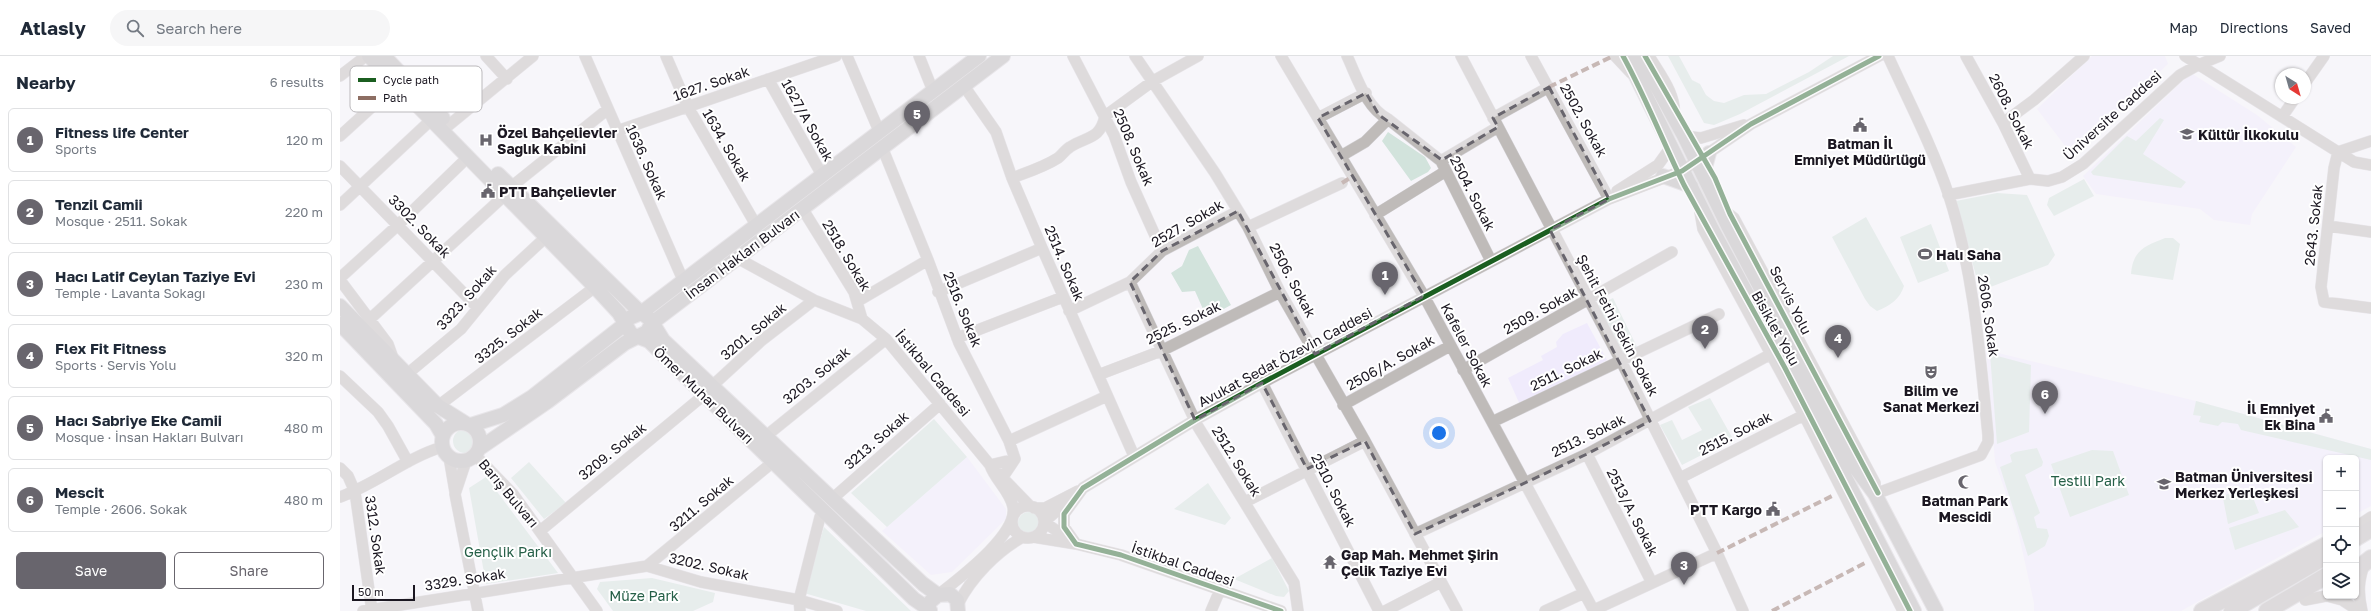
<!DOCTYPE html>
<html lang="en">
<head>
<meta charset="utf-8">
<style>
  :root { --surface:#fff; --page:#f6f6f7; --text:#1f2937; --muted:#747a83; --line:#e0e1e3; --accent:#68656d }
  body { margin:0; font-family:"Golos Text",sans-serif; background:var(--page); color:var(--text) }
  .controls { position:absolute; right:12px; bottom:12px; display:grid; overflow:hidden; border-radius:6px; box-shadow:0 1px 3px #0004 }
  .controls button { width:36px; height:36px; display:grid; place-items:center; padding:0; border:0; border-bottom:1px solid var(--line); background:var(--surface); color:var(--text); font:20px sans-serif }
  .compass { position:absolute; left:1935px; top:12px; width:36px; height:36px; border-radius:50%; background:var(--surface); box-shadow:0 1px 3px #0004; rotate:143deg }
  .scale { position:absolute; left:12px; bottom:10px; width:63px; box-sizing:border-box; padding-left:4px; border:2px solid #1b1721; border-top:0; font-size:11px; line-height:14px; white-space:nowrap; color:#1b1721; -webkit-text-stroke:3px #fff; paint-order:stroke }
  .you { position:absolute; left:1099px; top:377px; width:14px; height:14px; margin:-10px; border:3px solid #fff; border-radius:50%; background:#1a73e8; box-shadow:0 0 0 6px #1a73e833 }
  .badge { display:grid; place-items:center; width:26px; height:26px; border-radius:50%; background:var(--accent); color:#fff; font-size:13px; font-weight:700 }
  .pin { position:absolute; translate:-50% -33px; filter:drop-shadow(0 1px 2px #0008) }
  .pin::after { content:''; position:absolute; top:21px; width:14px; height:12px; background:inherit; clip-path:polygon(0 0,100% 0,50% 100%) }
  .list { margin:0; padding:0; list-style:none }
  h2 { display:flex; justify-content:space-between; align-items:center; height:52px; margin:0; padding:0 16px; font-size:17px }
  h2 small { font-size:13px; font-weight:400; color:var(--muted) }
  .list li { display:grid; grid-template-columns:26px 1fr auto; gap:12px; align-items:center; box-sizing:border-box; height:64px; margin:0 8px 8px; padding:0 8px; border:1px solid var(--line); border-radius:6px }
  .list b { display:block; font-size:15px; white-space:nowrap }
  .list p { margin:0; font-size:13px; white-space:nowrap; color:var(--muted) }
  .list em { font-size:13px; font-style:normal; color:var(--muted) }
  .actions { display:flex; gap:8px; padding:12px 16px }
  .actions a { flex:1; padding:9px 0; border:1px solid var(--accent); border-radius:6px; text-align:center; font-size:14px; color:var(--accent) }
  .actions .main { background:var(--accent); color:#fff }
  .icon { flex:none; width:22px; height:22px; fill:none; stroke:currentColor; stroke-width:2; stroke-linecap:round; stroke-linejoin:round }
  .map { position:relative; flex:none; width:2031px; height:555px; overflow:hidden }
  header { display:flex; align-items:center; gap:24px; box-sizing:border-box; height:56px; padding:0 20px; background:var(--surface); border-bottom:1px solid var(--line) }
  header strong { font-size:19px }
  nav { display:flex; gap:22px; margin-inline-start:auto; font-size:14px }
  .search { width:280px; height:36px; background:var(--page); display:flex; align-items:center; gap:10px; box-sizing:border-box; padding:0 14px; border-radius:22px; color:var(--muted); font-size:15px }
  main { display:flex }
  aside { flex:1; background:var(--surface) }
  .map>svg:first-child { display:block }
  .built { fill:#f0ebfc }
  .green { fill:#d2e3dc }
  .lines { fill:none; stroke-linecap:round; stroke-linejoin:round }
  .minor-casing { stroke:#d4d2d6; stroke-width:12 }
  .major-casing { stroke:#d4d2d6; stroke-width:16 }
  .highway-casing { stroke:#d4d2d6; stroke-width:18 }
  .minor { stroke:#bfbbb9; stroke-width:11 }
  .major { stroke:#b7b4b3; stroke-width:14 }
  .highway { stroke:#bcb9b8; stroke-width:16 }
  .quiet { stroke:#8d6e63; stroke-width:4; stroke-dasharray:8 4; stroke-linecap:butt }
  .cycleway-casing { stroke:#fff; stroke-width:8 }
  .cycleway { stroke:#1b5e20; stroke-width:5 }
  .marked { fill:none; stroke:#68656d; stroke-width:3; stroke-dasharray:8 5; stroke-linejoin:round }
  .labels { text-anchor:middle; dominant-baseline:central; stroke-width:4; stroke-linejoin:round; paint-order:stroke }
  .street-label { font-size:14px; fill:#1b1721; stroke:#fff }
  .poi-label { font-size:14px; font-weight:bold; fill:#1b1721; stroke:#fff; text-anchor:start }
  .park-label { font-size:14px; fill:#255f47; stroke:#fff }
  .key { fill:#fff; stroke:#bbb9bc; stroke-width:1 }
  .key-label { font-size:11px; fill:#1b1721 }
</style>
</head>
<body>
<header>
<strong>Atlasly</strong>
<div class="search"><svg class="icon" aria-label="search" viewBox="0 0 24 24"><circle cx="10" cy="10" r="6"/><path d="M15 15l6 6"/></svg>Search here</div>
<nav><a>Map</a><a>Directions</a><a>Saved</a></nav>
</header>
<main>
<aside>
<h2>Nearby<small>6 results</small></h2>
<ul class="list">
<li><span class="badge">1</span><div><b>Fitness life Center</b><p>Sports</p></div><em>120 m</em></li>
<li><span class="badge">2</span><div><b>Tenzil Camii</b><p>Mosque · 2511. Sokak</p></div><em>220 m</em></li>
<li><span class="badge">3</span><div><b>Hacı Latif Ceylan Taziye Evi</b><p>Temple · Lavanta Sokağı</p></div><em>230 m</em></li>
<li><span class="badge">4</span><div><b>Flex Fit Fitness</b><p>Sports · Servis Yolu</p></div><em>320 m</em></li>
<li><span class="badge">5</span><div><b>Hacı Sabriye Eke Camii</b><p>Mosque · İnsan Hakları Bulvarı</p></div><em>480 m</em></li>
<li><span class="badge">6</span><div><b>Mescit</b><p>Temple · 2606. Sokak</p></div><em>480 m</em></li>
</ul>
<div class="actions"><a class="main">Save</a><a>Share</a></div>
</aside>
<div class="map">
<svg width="2031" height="555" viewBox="0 0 2031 555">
  <rect width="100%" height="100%" fill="#f7f5fa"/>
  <path class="built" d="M 1752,0 L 1825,0 L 1828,8 L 1732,99 L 1697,53 Z
    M 1851,17 L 1917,59 L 1956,91 L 1912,158 L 1910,169 L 1874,164 L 1860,153 L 1756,138 L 1743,120 Z
    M 1247,267 L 1267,304 L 1181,351 L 1168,322 L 1203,304 L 1201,300 L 1217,291 L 1216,286 L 1223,278 Z
    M 1646,294 L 1856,345 L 2031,393 L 2031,450 L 2016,458 L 2016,402 L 1986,402 L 1986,475 L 1841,555 L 1694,555 L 1694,547 L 1676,466 L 1655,406 Z
    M 627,401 L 666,453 L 666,463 L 612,516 L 591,519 L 542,475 Z"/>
  <path class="green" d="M 1328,0 L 1339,0 L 1352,24 L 1360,28 L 1366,39 L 1374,45 L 1384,47 L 1404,39 L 1426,38 L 1469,16 L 1493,0 L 1509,0 L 1400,58 L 1374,69 L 1364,67 Z
    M 1820,62 L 1824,64 L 1803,98 L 1846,126 L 1841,132 L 1753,119 L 1751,116 L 1787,80 L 1796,85 Z
    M 1048,76 L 1085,101 L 1091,112 L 1088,116 L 1071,125 L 1042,85 Z
    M 1744,123 L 1754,140 L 1714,160 L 1707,149 L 1709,142 Z
    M 1657,137 L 1687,139 L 1715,199 L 1708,209 L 1640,235 L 1616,145 Z
    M 1526,161 L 1564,230 C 1560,243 1550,250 1537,255 L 1530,250 L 1525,243 L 1492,181 Z
    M 1591,168 L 1609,215 L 1578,227 L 1560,181 Z
    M 1825,182 L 1833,182 L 1840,188 L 1833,224 L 1791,218 C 1793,193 1806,190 1825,182 Z
    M 858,190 L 891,249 L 867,262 L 855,235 L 842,236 L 831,217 L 842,210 L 849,194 Z
    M 1273,242 L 1298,293 L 1282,300 L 1257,250 Z
    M 1650,298 L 1691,309 L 1689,376 L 1657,388 Z
    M 1370,342 L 1393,383 L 1342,409 L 1320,369 L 1332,364 L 1342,384 L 1362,374 L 1348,351 Z
    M 1856,345 L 2031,393 L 2031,404 L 1901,374 L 1898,368 L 1882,366 L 1878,370 L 1859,366 L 1861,360 L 1853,359 Z
    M 594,363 L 627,401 L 547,471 L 511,437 Z
    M113 385a12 12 0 1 1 24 0a12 12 0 1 1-24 0Z
    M 1697,392 L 1703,406 L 1702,410 L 1685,419 L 1700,457 L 1694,461 L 1697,472 L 1707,473 L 1709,480 L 1705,490 L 1688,500 L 1660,411 L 1672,406 L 1670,399 L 1675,396 Z
    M 1752,394 L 1773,395 L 1789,439 L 1730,461 L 1711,408 Z
    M 189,406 L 226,447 L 204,463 L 171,422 Z
    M 146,421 L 218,517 L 146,528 L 129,432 Z
    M 868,427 L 891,462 L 885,469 L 834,453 Z
    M 1887,438 L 1914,444 L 1919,457 L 1888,468 L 1883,442 Z
    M 1945,454 L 1959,471 L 1895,494 L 1889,472 Z
    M678 467a11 11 0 1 1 22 0a11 11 0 1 1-22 0Z
    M 484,471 L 571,555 L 526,555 L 464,537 Z
    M 932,502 L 949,535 L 944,541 L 936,540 L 894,523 Z
    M 312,522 L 375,537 L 373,546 L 353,555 L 273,555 L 257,533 L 260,526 Z"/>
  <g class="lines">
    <defs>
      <path id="minor" d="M 146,0 L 167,23
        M 245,0 L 343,224
        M 326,0 L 348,51 L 416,169
        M 507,0 L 539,75
        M 579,0 L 593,35
        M 733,0 L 774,79 L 791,126 L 822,195
        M 795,0 L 875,117 L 908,171 L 940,236 L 1025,385 L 1117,555
        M 941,0 L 1084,240 L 1254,555
        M 1007,0 C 1017,21 1026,52 1048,63 L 1101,105 L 1151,205
        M 1121,0 L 1280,303 L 1377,497 L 1403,555
        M 1191,0 L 1269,143
        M 1275,0 L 1291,17
        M 1309,0 C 1319,17 1337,39 1334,60
        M 1626,0 L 1663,67 L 1690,123
        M 1845,0 L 2014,106 L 2031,109
        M 0,20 L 26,0
        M 428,23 L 482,119
        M 1965,27 L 1984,0
        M 624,30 L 656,76 L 672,122 L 702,192 L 794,400
        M 1942,61 L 1955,42
        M 978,62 L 1026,37
        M 1153,62 L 1209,31
        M 1663,67 L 1694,44 L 1744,0
        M 109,69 L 193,0
        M 277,75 L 496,0
        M 0,80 L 56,29
        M 1344,80 L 1361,82 L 1404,69
        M 542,91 L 588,204 L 619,287 L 669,385 L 675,403 L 663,421
        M 1998,96 L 1994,112 L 1981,231 L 1984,246 L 2031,252
        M 1998,96 L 2031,85
        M 1001,100 L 1025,86 L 1048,63
        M 1101,105 L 1158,71
        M 0,110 L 138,252
        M 672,122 C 688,116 704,111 718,102 C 722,99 725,94 730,91 C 747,80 760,84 765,60 L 813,25 L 858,0
        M 171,131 L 268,53
        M 1277,135 L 1318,109 L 1331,91
        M 1608,139 L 1690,123 L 1708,125 L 1722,121 L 1743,108 L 1840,19 L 1858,9 L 1880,0
        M 0,149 L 91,64
        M 462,152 L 514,236 L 522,263
        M 1381,152 L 1394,162 L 1535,427 L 1535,438 L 1641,399 L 1648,386 L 1648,379 C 1640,299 1634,217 1609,140 C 1593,92 1569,46 1548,0
        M 1360,156 L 1363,173 L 1464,359 L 1563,555
        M 1035,159 L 1106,115
        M 1988,170 L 2031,176
        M 908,171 L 1002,127
        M 397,202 L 474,244 L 522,263 L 546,283 L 650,409 L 675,403
        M 0,222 L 58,169 L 128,101
        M 0,224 L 48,288 L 53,302
        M 790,226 L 857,369 L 954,527 L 958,555
        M 598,236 L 702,192
        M 518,245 L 588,204
        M 729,255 L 790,226 L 822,195 L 898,155
        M 30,263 L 165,139
        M 617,282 L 723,241
        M 1123,314 L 1332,196
        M 66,319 L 121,273 L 165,219 L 206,181
        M 758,319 L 821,295 L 940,236
        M 0,320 L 38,356 L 48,370 L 68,406
        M 922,327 L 1039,555
        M 372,330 L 421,285 L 474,244
        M 1003,349 L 1110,290
        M 98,350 L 255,231
        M 1152,366 L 1379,258
        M 426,380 L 546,283
        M 669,385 L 767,340
        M 136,398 L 139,403 L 173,438 L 257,555
        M 1247,398 L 1312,527
        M 109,401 L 115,436
        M 126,405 L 115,438 L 138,555
        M 0,412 L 8,420 L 15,436 L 32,555
        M 1340,422 L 1464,359
        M 0,441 C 36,428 66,402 102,391
        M 492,443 L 600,348
        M 905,446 L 1025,385
        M672 466a16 16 0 1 1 32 0a16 16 0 1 1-32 0Z
        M 694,452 L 705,452 L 738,435
        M 2016,471 L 2031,461
        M 200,475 L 364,339
        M 1075,478 L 1247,398 L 1431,298
        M 693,481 L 736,488 L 704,466 L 728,445
        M 307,510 L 433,406
        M 598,539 C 618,523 678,479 673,451 C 670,435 655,424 650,409 L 690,450
        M 1987,540 L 2002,544 L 2019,555
        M 1965,544 L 1986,540
        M 618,548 C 631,522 657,495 683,481
        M 1254,554 L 1377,497
        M 23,555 L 307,510 L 361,526 L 459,544 L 497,555
        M 460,555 L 459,544 L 480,461 L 484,456
        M 871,555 L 880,534
        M 941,555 L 781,499 L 736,488 L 724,471 L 724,458 L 743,432 L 855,364 L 922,327 L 1269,143 L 1342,115 L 1411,68 L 1539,0
        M 1045,555 L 1101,526
        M 1205,555 L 1244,537
        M 2022,555 C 2018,538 2018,524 2025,507"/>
      <path id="major" d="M 29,0 L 255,231 L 279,257 L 291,278 L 309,285 L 574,543 L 590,554
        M 44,0 L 103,62
        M 1286,0 L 1372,173 L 1490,392 L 1574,555
        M 1300,0 L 1344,80 L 1388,170 L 1515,411 L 1535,438 L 1596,555
        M 158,118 L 299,255 L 310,263 L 323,284 L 583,528 L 598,539
        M 1363,119 L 1369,97
        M 1323,120 L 1351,130
        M 0,250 L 98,350 L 125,367
        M 0,268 L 96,368 L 103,380
        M102 386a19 19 0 1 1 38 0a19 19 0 1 1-38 0Z
        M 131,369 L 163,359 L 192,341 L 285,268 L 289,262 L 301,257 L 639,0
        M 140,392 L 207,346 L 285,287 L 307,276 L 312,267 L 663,0
        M 591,545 L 598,539 L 610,538 L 617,544 L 618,555"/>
      <path id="highway" d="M 2016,482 L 2031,473
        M 2016,514 L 2031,502
        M 1862,555 L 1986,489
        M 1892,555 L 1986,500
        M 1927,555 L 1986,520"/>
    </defs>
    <use href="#minor" class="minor-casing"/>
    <use href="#major" class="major-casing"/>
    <use href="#highway" class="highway-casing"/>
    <use href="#minor" class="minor"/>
    <use href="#major" class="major"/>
    <use href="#highway" class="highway"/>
    <path class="quiet" d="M 1209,31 L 1273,0
      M 1002,127 L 1013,120
      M 1377,497 L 1494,439
      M 1432,555 L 1527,506"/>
    <defs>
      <path id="cycleway" d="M 1283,0 C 1306,42 1323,86 1344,129 L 1445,312 L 1570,555
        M 1305,0 L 1375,122 L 1390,158 L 1538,437
        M 941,555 L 781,499 L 736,488 L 724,471 L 724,458 L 743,432 L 855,364 L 922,327 L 1269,143 L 1342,115 L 1411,68 L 1539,0"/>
    </defs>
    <use href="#cycleway" class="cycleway-casing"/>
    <use href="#cycleway" class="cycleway"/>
  </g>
  <path d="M0 0H2031V555H0ZM 1209,31 L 1269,143 L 1210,174 L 1310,365 L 1247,398 L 1075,478 L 1025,385 L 967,413 L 922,327 L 855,364 L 790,226 L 822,195 L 898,155 L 975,298 L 1084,240 L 978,62 L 1026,37 L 1039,59 L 1102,104 L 1158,71 L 1153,62 Z" fill="#f7f5fa" fill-opacity=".55" fill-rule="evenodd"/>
  <path class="marked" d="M 1209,31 L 1269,143 L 1210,174 L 1310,365 L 1247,398 L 1075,478 L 1025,385 L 967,413 L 922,327 L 855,364 L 790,226 L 822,195 L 898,155 L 975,298 L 1084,240 L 978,62 L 1026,37 L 1039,59 L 1102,104 L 1158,71 L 1153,62 Z"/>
  <defs>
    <symbol id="civic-bare" viewBox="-9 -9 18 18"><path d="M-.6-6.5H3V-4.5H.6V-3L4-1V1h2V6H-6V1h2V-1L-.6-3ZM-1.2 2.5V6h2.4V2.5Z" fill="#68656d" stroke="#fff" stroke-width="2.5" paint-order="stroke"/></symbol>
    <symbol id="school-bare" viewBox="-9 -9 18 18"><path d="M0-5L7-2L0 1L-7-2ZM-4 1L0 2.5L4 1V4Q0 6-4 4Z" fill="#68656d" stroke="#fff" stroke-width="2.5" paint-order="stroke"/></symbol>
    <symbol id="hospital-bare" viewBox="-9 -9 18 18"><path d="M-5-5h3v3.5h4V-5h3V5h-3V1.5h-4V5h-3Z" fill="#68656d" stroke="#fff" stroke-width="2.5" paint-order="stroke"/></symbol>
    <symbol id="stadium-bare" viewBox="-9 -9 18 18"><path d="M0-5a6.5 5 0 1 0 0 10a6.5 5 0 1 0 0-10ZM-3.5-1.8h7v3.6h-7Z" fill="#68656d" stroke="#fff" stroke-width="2.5" paint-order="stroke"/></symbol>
    <symbol id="theatre-bare" viewBox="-9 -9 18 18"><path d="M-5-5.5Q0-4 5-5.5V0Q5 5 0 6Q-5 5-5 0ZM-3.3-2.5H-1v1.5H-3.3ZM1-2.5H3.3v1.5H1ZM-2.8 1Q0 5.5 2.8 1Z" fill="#68656d" stroke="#fff" stroke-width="2.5" paint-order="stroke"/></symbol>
    <symbol id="mosque-bare" viewBox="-9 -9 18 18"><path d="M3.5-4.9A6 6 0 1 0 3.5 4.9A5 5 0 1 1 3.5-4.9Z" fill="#68656d" stroke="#fff" stroke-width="2.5" paint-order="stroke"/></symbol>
    <symbol id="university-bare" viewBox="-9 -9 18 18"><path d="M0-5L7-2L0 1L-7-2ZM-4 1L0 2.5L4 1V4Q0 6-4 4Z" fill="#68656d" stroke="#fff" stroke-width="2.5" paint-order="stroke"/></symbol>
    <symbol id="temple-bare" viewBox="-9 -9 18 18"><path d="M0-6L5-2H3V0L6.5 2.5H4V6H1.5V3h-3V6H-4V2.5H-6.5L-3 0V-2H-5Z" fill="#68656d" stroke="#fff" stroke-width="2.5" paint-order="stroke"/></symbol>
  </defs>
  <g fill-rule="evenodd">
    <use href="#civic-bare" x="1510" y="59" width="20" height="20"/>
    <use href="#school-bare" x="1837" y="68" width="20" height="20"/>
    <use href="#hospital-bare" x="136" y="74" width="20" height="20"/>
    <use href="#civic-bare" x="138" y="125" width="20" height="20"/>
    <use href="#stadium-bare" x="1575" y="188" width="20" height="20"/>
    <use href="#theatre-bare" x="1581" y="306" width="20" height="20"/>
    <use href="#civic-bare" x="1976" y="350" width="20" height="20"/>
    <use href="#mosque-bare" x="1615" y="416" width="20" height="20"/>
    <use href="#university-bare" x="1814" y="418" width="20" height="20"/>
    <use href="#civic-bare" x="1423" y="443" width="20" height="20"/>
    <use href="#temple-bare" x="980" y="496" width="20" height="20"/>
  </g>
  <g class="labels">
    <g class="street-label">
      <text transform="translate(371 27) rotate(-19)">1627. Sokak</text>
      <text transform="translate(1672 55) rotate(63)">2608. Sokak</text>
      <text transform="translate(1772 59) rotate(-42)">Üniversite Caddesi</text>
      <text transform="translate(468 64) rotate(61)">1627/A Sokak</text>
      <text transform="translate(1244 64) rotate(61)">2502. Sokak</text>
      <text transform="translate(387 89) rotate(60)">1634. Sokak</text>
      <text transform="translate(794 91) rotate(67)">2508. Sokak</text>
      <text transform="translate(307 106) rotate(66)">1636. Sokak</text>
      <text transform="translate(1133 137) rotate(63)">2504. Sokak</text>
      <text transform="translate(847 167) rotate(-30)">2527. Sokak</text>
      <text transform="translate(1973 169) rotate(-84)">2643. Sokak</text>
      <text transform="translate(80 170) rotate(46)">3302. Sokak</text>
      <text transform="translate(402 198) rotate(-37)">İnsan Hakları Bulvarı</text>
      <text transform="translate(507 199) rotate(59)">2518. Sokak</text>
      <text transform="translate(725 207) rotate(67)">2514. Sokak</text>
      <text transform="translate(953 224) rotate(62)">2506. Sokak</text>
      <text transform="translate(126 241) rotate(-48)">3323. Sokak</text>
      <text transform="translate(1451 244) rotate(63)">Servis Yolu</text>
      <text transform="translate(623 253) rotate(68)">2516. Sokak</text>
      <text transform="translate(1200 254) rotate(-29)">2509. Sokak</text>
      <text transform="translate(1649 260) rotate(82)">2606. Sokak</text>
      <text transform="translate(843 266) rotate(-26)">2525. Sokak</text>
      <text transform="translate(1278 269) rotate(62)">Şehit Fethi Sekin Sokak</text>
      <text transform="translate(1436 272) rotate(61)">Bisiklet Yolu</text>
      <text transform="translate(413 275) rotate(-40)">3201. Sokak</text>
      <text transform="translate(168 279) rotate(-38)">3325. Sokak</text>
      <text transform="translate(1127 289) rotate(62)">Kafeler Sokak</text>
      <text transform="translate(945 301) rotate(-28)">Avukat Sedat Özevin Caddesi</text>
      <text transform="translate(1050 306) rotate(-29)">2506/A. Sokak</text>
      <text transform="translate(1226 313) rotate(-26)">2511. Sokak</text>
      <text transform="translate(593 317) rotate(50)">İstikbal Caddesi</text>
      <text transform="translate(476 319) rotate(-39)">3203. Sokak</text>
      <text transform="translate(364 339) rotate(44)">Ömer Muhar Bulvarı</text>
      <text transform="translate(1395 377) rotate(-27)">2515. Sokak</text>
      <text transform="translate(1248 379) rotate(-26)">2513. Sokak</text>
      <text transform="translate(536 384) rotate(-41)">3213. Sokak</text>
      <text transform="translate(272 395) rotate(-39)">3209. Sokak</text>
      <text transform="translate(897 405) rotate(58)">2512. Sokak</text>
      <text transform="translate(994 434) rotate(63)">2510. Sokak</text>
      <text transform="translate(169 437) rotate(50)">Barış Bulvarı</text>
      <text transform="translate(361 447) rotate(-40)">3211. Sokak</text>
      <text transform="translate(1293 456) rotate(63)">2513/A. Sokak</text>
      <text transform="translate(36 479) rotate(82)">3312. Sokak</text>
      <text transform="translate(843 508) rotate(19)">İstikbal Caddesi</text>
      <text transform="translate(369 510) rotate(13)">3202. Sokak</text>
      <text transform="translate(125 523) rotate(-9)">3329. Sokak</text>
    </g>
    <g class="poi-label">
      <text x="157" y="76">Özel Bahçelievler<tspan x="157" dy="16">Sağlık Kabini</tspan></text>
      <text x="1858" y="78">Kültür İlkokulu</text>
      <text x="1520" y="87" text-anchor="middle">Batman İl<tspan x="1520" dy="16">Emniyet Müdürlüğü</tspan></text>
      <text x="159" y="135">PTT Bahçelievler</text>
      <text x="1596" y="198">Halı Saha</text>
      <text x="1591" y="334" text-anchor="middle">Bilim ve<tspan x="1591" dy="16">Sanat Merkezi</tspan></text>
      <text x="1975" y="352" text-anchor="end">İl Emniyet<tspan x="1975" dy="16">Ek Bina</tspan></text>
      <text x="1835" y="420">Batman Üniversitesi<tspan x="1835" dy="16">Merkez Yerleşkesi</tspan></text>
      <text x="1625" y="444" text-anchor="middle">Batman Park<tspan x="1625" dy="16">Mescidi</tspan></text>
      <text x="1422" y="453" text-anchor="end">PTT Kargo</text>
      <text x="1001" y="498">Gap Mah. Mehmet Şirin<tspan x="1001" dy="16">Çelik Taziye Evi</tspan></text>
    </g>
    <g class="park-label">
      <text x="1748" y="424">Testili Park</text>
      <text x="168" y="495">Gençlik Parkı</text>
      <text x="304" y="539">Müze Park</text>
    </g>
  </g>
  <rect x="10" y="10" width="132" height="46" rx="6" class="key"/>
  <rect x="18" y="22" width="18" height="4" fill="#1b5e20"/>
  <rect x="18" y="40" width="18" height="4" fill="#8d6e63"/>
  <g class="key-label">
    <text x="43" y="28">Cycle path</text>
    <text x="43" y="46">Path</text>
  </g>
</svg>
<div class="controls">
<button>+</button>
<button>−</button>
<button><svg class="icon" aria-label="locate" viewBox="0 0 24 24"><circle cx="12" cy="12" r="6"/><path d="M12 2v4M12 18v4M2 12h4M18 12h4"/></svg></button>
<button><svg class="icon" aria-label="layers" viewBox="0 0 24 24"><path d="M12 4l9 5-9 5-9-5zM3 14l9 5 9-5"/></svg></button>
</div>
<svg class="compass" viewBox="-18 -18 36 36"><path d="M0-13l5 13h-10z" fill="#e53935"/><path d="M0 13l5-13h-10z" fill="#747a83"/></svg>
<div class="scale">50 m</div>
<div class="you"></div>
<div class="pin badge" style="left:1045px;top:239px">1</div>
<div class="pin badge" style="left:1365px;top:293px">2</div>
<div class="pin badge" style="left:1344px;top:529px">3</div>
<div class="pin badge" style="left:1498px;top:302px">4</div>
<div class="pin badge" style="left:577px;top:78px">5</div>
<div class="pin badge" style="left:1705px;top:358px">6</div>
</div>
</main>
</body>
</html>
